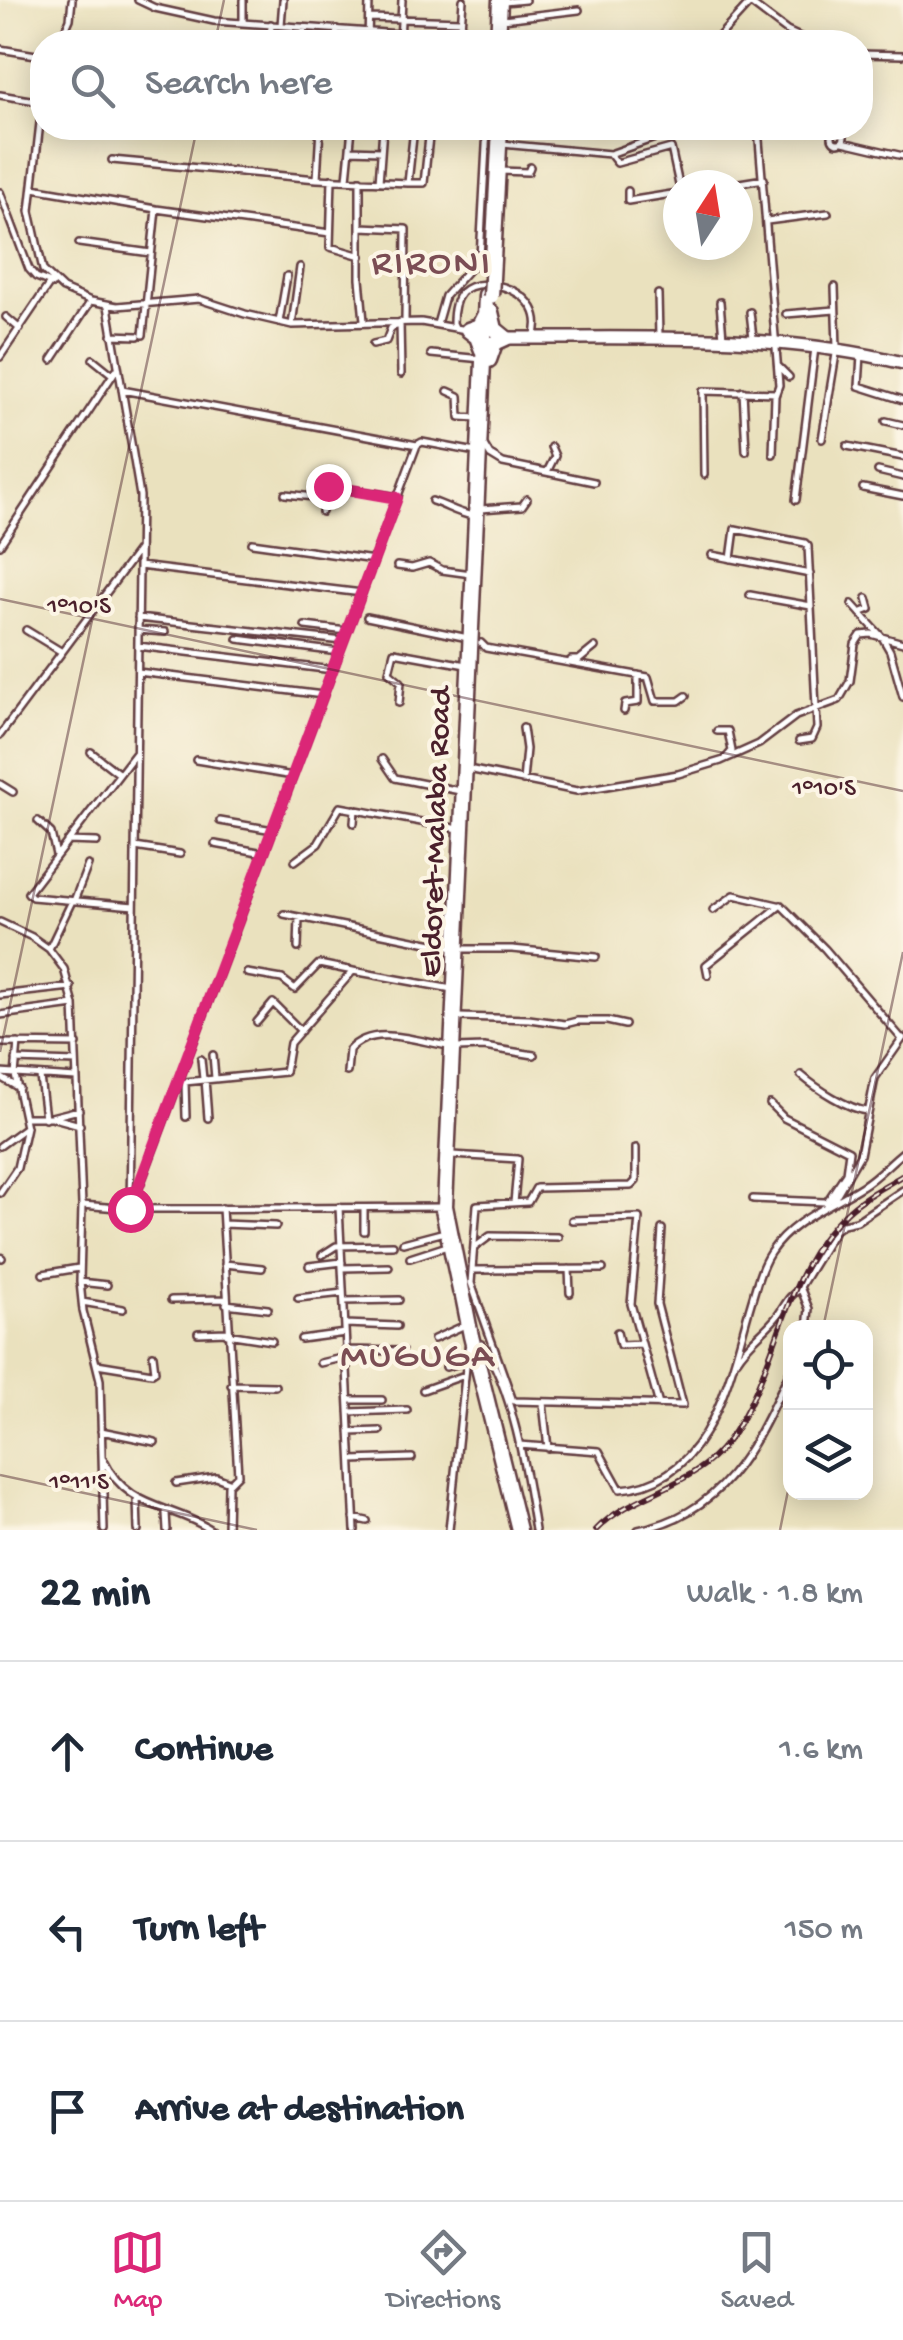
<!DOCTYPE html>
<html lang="en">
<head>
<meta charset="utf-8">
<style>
  :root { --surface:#fff; --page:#f2f2f3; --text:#1f2937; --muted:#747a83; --line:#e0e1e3; --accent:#db2777 }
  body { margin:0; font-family:"Gochi Hand",sans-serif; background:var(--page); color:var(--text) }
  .controls { position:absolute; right:30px; bottom:30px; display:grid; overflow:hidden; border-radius:20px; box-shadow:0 5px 25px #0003 }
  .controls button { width:90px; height:90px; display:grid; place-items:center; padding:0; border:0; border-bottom:2px solid var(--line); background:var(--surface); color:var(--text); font:50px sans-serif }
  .compass { position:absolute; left:663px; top:170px; width:90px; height:90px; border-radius:50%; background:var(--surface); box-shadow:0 5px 25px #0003; rotate:12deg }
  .stop { position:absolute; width:30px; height:30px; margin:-22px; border:8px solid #db2777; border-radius:50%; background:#fff }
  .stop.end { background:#db2777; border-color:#fff; box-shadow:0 2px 10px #0008 }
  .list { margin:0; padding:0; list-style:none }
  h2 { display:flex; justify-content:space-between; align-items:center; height:130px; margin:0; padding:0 40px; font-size:42px }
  h2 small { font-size:32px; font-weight:400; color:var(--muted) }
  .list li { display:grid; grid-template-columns:65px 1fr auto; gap:30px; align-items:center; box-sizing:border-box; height:180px; padding:0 40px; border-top:2px solid var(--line) }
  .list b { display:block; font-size:38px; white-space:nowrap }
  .list em { font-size:32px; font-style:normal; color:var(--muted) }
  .icon { flex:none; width:55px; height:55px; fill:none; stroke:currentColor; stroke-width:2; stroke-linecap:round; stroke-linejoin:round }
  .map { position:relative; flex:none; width:903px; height:1530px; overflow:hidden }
  .search { position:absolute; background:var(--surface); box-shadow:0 5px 25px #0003; left:30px; right:30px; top:30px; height:110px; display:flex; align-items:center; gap:25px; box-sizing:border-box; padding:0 35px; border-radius:40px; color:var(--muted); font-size:38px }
  .sheet { height:670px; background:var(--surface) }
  nav { display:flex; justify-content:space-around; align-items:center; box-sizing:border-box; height:140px; border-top:2px solid var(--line); background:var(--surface); font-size:28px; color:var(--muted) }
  nav a { display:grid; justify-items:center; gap:5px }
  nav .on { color:var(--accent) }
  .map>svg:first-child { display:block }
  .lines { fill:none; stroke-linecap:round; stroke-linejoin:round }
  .street-casing { stroke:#623c41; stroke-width:10 }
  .primary-casing { stroke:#623c41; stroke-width:16 }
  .highway-casing { stroke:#623c41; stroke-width:19 }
  .street { stroke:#fff; stroke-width:5 }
  .primary { stroke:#fff; stroke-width:11 }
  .highway { stroke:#fff; stroke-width:14 }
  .rail-casing { stroke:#4a1f2b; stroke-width:6 }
  .rail { stroke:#fcf5e5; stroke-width:2.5; stroke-dasharray:8; stroke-linecap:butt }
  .highway-bridge-casing { stroke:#623c41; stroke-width:19; stroke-linecap:butt }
  .highway-bridge { stroke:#fff; stroke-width:14 }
  .route { stroke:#db2777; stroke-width:12 }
  .ticks { fill:none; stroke:#4a1f2b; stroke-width:2.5; stroke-opacity:0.45 }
  .labels { text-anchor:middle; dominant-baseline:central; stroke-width:8; stroke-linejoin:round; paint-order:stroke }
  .street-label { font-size:32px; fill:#4a1f2b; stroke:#fcf5e5 }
  .quarter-label { font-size:38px; letter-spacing:2.5px; fill:#7b4d54; stroke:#fcf5e5 }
  .ticks-label { font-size:25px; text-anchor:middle; fill:#4a1f2b; stroke:#fcf5e5; stroke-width:8; stroke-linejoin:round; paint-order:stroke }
</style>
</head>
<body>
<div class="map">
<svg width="903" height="1530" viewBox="0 0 903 1530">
  <rect width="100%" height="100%" fill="#fcf5e5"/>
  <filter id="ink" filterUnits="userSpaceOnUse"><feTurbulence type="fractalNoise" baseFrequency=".01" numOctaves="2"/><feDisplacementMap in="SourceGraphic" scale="20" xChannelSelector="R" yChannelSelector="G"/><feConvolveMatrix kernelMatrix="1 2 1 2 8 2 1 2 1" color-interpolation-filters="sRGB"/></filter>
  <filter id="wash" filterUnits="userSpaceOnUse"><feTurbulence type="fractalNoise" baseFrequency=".0048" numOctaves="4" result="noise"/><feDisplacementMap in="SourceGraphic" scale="40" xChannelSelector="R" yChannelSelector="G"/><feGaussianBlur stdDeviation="2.25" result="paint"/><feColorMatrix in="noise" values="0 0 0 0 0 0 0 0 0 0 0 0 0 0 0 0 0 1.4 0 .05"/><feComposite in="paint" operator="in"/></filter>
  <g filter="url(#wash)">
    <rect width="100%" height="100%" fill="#eae1be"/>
  </g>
  <g filter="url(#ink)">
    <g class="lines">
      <defs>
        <path id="street" d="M 138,0 L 155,8 L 214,21 L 400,34
          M 746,0 L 787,31 L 811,42
          M 504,2 L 525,0
          M 369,18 L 461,21
          M 503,19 L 579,10
          M 243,22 L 243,0
          M 281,25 L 283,0
          M 60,42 L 70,19 L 72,0
          M 270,42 L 271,24
          M 303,42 L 304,27
          M 335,42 L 337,29
          M 368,42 L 369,0
          M 400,42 L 402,0
          M 460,42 L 463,0
          M 714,42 L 750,3
          M 0,49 L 42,56
          M 860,54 L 903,55
          M 0,95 L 42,102
          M 42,105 L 30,211 L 43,270 L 63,289 L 91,301 L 117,306 L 199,299 L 245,314 L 292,325 L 421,322 L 466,330
          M 320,128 L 317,179 L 408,183 L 414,128
          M 758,128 L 779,385 L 775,396 L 773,454
          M832 137a6 6 0 1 1 12 0a6 6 0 1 1-12 0Z
          M 843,142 L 903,156
          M 502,144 L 610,154 L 683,128
          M 350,150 L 381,151
          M 610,154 L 617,163 L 671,148 L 679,185
          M 112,160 L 317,179
          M 500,171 L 528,172 L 530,167
          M 332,179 L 330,247 L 361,256
          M 347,179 L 352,128
          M 360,180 L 360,279 L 364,321
          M 379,182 L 383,128
          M 408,183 L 424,183 L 430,128
          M 727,185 L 764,179
          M 33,188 L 156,209 L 330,233
          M 628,191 L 628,201 L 678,193
          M 0,192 L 29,269 L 36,277 L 53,284
          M 767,221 L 828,213
          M 361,227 L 406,229 L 405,321
          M 79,243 L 151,253
          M 658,294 L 659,337
          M 720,302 L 723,338
          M 108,306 L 140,496 L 130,1209
          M 750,312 L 753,338
          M 786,314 L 835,310
          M 6,317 L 20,329
          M 279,322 L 287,276
          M 400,322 L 401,374
          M 437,324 L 445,296 L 480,257 L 487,128
          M 292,325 L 300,267
          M 455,327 L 453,323 C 453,313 454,301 461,293 C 482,271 550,292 534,337
          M 112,335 L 138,336
          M 143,335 L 156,209
          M 373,344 L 386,341 L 391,328 L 400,325
          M 431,354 L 482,359
          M 861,355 L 859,386 L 903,400
          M 0,357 L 50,283
          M 93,359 L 113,375
          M 52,360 L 91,301
          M 779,367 L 789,377
          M 122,390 L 417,445 L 422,442 L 476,452
          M 448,391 L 459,396 L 460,417 L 478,418
          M 743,391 L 746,451
          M 886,421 L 903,425
          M 822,439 L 837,348 L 835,287
          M 484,445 L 490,455 L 503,463 L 594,482
          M 847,446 L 903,457
          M 878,471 L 903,477
          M 547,472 L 555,456 L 551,447
          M 704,475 L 703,391 L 776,393
          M 863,488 L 903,496
          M 285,494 L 324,498
          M 796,500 L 815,348
          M 432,501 C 447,506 457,513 473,516
          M 481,509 L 522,506 L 527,499
          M 322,512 L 328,486 L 397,497
          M 252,543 L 374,560
          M 0,545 L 116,370
          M 712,555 L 810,574
          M 731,559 L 735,529 L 805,543 L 808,546 L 817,728 L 812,739 L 799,741
          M 139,566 L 362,593
          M 397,566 L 412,568 L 429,563 L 442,570 L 471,574
          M 750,595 L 811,606
          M 852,604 L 882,637 L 890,651 L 903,697
          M 860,613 L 870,609 L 867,598
          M 367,617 L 468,638
          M 138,618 L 343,641
          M 305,626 L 347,631
          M 26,630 L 62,652
          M 138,630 L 165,632
          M 238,639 L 339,652
          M 481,643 L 486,648 L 648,677 L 655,701 L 679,701 L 686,696
          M 138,646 L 333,670
          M 571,660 L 579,660 L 595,647
          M 138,672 L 323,695
          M 399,703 L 401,682 L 389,672 L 394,652 L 466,665
          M 624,711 L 625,704 L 638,702 L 638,675
          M 523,728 L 526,749 L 523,781
          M 717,731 L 728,731 L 732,751 L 726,758
          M 0,735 L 139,549
          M 91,752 L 118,773
          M 382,759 L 395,778 L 460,791
          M 196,760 L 293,776
          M 468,769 L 577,791 L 678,774 L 721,761 L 759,744 L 796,716 L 839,700 L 850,681 L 855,644 L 861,635 L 871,634 L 903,643
          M 0,784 L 13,792
          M 38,821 L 51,833 L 56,855
          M 220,821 L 273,830
          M 354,823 L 355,809
          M 67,841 L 97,842
          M 215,844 L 264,853
          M 135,847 L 180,854
          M 295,861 L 318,844 L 340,807 L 459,829
          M 74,901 L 88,865
          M 134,906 L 32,897 L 28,893 L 135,754
          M 713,910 L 734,895 L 782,906 L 825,949 L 902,1039
          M 284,914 L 453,948
          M 0,922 L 32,937 L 49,949 L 64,969 L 74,1005 L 82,1205 L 80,1282 L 83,1311 L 100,1380 L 104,1530
          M 298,948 L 299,917
          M 49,949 L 72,901
          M 461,949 L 512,949 L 596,957
          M 247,973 L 282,979 L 295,989 L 319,964 L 353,971
          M 708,975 L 706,965 L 781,905
          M 0,995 L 71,987
          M 0,1015 L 74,1005
          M 459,1017 L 529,1019 L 565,1024 L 577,1021 L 607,1021 L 625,1025
          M 257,1022 L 273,1003 L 301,1031
          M 0,1043 L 77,1044
          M 457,1048 L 484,1047 L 534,1055
          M 213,1055 L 215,1078
          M 201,1059 L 203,1079
          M 16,1060 L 76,1062
          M 347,1072 L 349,1050 C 373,1023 418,1042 449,1046
          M 0,1073 L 76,1078
          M 801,1075 C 816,1088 848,1109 867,1111
          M 0,1077 L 19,1088
          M 40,1077 L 45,1118
          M 205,1079 L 208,1118
          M 770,1104 L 784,1118 L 849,1151 L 846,1173 L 826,1203
          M 25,1117 L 51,1117 L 79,1110
          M 186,1117 L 185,1082 L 285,1072 L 290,1043 L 353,971 L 452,989
          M 54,1118 L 80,1125
          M 0,1146 L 26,1127
          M 636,1148 L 636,1181 L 631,1186 L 536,1188 L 528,1202 L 477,1205 L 471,1283 L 513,1401 L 683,1405 L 657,1304 L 662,1229
          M 452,1155 L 518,1159 L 514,1203
          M 0,1193 L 17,1168 L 26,1127 L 15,1075 L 18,1043
          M 753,1199 L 825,1202
          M 833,1201 L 860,1155 L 875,1078 L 903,1038
          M 82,1205 L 130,1209 L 444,1207
          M 132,1206 L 417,445
          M 339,1207 L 355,1530
          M 222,1208 L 238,1475 L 228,1485 L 227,1530
          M 364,1208 L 364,1231
          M 438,1208 L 456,1293
          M 572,1220 L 639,1218 L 631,1304 L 659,1405
          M 223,1224 L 276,1226
          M 403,1243 L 441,1233
          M 474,1248 L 490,1236 L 558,1237
          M 322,1255 L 336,1246 L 393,1245
          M 0,1257 L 2,1258
          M 410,1258 L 444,1247
          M 225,1264 L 262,1268
          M 309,1266 L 342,1262
          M 342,1268 L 389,1267
          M 569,1269 L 570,1293
          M 472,1270 L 603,1269
          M 43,1274 L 79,1268
          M 80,1282 L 107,1285
          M 298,1298 L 343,1293
          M 171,1300 L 226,1299
          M 344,1301 L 399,1300
          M 82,1302 L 123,1309
          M 226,1304 L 268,1309
          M 345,1324 L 397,1326
          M 807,1328 L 809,1309 L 800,1287 L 835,1230 L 843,1224 L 857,1221 L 903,1190
          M 617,1332 L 620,1345 L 642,1344
          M 198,1333 L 227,1332
          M 227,1334 L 272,1341
          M 301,1339 L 345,1333
          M 434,1339 L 463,1326
          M 481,1344 C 513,1385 527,1479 535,1530
          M 346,1350 L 402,1351
          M 737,1360 C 748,1342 766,1331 778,1315 C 786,1304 788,1296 800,1289
          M 320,1363 L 346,1357
          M 97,1364 L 152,1373 L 155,1371 L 153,1355
          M 446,1367 L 467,1361
          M 231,1385 L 275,1386
          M 423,1390 L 465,1375
          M 349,1400 L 382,1400
          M 543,1403 L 548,1448
          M 349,1412 L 407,1410
          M 101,1431 L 155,1442
          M 350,1432 L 380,1431
          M 519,1445 L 599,1451 L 620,1489 C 712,1483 730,1373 751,1303 C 756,1287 760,1268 770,1253 C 792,1220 829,1207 862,1186 C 877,1177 889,1163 903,1152
          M 103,1459 C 128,1511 170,1503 211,1530
          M 352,1460 L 412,1458
          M 176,1483 L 216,1477 L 229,1482
          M 137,1499 L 138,1530
          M 166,1513 L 167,1530
          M 354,1518 L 367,1521
          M 449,1530 L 468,1348
          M 638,1530 C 727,1513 756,1442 790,1371"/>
        <path id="primary" d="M 506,338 C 636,339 777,331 903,363"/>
        <path id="highway" d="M 498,42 L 500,0
          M 492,279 L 500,128
          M 486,295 L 445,1206 L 471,1336 L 519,1530
          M 482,350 L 477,337 L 468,330 L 479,326 L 484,316
          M 489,360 L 495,343 L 506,338 L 495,329 L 491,312"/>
      </defs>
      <use href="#street" class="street-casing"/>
      <use href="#primary" class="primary-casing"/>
      <use href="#highway" class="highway-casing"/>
      <use href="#street" class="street"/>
      <use href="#primary" class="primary"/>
      <use href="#highway" class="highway"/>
      <defs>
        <path id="rail" d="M 596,1530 C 634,1491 692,1489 727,1442 C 778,1374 781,1272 846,1213 C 862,1197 884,1187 903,1175"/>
      </defs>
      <use href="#rail" class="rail-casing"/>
      <use href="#rail" class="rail"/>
      <defs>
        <path id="highway-bridge" d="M 491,296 L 492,279"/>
      </defs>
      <use href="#highway-bridge" class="highway-bridge-casing"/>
      <use href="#highway-bridge" class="highway-bridge"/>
    </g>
  </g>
  <g class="lines" filter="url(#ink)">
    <path class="route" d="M 130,1209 L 397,498 L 328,486"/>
  </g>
  <path class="ticks" d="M 215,42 L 224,0M 0,599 L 903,791M 0,1052 L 197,128M 823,1328 L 903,952M 0,1475 L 257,1530M 780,1530 L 790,1481"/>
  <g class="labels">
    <g class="street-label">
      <text transform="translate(438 832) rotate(-88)">Eldoret-Malaba Road</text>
    </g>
    <g class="quarter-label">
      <text x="432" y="265">RIRONI</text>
      <text x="418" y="1358">MUGUGA</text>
    </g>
  </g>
  <g class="ticks-label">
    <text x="79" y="613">1°10'S</text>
    <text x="824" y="795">1°10'S</text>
    <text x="79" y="1489">1°11'S</text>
  </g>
</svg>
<div class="controls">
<button><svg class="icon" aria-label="locate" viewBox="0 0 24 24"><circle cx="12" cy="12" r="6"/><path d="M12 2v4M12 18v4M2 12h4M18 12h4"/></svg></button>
<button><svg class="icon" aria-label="layers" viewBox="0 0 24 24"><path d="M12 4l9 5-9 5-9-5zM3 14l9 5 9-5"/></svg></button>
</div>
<svg class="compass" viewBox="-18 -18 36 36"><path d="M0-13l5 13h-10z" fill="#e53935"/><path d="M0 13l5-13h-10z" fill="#747a83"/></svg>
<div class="stop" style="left:130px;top:1209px"></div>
<div class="stop end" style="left:328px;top:486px"></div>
<div class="search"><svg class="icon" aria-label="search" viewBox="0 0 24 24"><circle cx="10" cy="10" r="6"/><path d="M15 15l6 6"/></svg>Search here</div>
</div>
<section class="sheet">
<h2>22 min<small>Walk · 1.8 km</small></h2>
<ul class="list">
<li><svg class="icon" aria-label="ahead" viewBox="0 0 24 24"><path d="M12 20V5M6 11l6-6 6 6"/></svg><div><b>Continue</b></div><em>1.6 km</em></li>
<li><svg class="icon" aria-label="left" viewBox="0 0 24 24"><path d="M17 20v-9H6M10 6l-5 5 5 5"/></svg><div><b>Turn left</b></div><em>150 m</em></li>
<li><svg class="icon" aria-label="arrive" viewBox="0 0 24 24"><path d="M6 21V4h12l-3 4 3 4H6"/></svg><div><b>Arrive at destination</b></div></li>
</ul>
</section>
<nav>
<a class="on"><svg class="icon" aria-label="map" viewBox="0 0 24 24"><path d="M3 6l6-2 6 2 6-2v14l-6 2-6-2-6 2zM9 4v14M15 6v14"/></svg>Map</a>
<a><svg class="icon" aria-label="directions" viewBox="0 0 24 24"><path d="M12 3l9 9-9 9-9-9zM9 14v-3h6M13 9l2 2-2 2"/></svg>Directions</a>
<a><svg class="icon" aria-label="saved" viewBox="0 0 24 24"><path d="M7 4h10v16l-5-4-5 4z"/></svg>Saved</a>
</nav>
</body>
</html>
